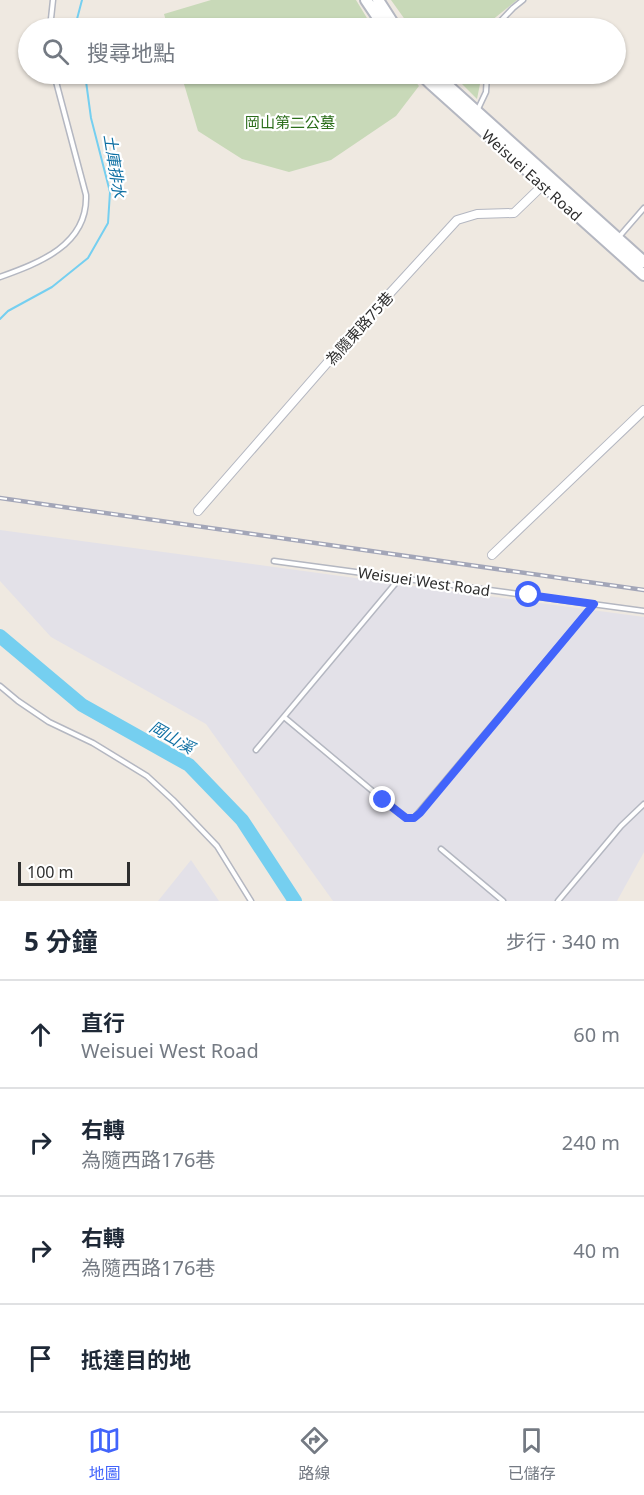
<!DOCTYPE html>
<html lang="zh-TW">
<head>
<meta charset="utf-8">
<style>
  :root { --surface:#fff; --page:#f2f2f3; --text:#1f2937; --muted:#747a83; --line:#e0e1e3; --accent:#4264fb }
  body { margin:0; font-family:"Noto Sans","Noto Sans TC",sans-serif; background:var(--page); color:var(--text) }
  .scale { position:absolute; left:18px; bottom:15px; width:112px; box-sizing:border-box; padding-left:6px; border:3px solid #2e2e2e; border-top:0; font-size:16px; line-height:21px; white-space:nowrap; color:#2e2e2e; -webkit-text-stroke:4px #fff; paint-order:stroke }
  .stop { position:absolute; width:18px; height:18px; margin:-14px; border:4px solid #4264fb; border-radius:50%; background:#fff }
  .stop.end { background:#4264fb; border-color:#fff; box-shadow:0 2px 6px #0008 }
  .list { margin:0; padding:0; list-style:none }
  h2 { display:flex; justify-content:space-between; align-items:center; height:78px; margin:0; padding:0 24px; font-size:26px }
  h2 small { font-size:20px; font-weight:400; color:var(--muted) }
  .list li { display:grid; grid-template-columns:39px 1fr auto; gap:18px; align-items:center; box-sizing:border-box; height:108px; padding:0 24px; border-top:2px solid var(--line) }
  .list b { display:block; font-size:22px; white-space:nowrap }
  .list p { margin:0; font-size:20px; white-space:nowrap; color:var(--muted) }
  .list em { font-size:20px; font-style:normal; color:var(--muted) }
  .icon { flex:none; width:33px; height:33px; fill:none; stroke:currentColor; stroke-width:2; stroke-linecap:round; stroke-linejoin:round }
  .map { position:relative; flex:none; width:644px; height:901px; overflow:hidden }
  .search { position:absolute; background:var(--surface); box-shadow:0 2px 4px #0004; left:18px; right:18px; top:18px; height:66px; display:flex; align-items:center; gap:15px; box-sizing:border-box; padding:0 21px; border-radius:33px; color:var(--muted); font-size:22px }
  .sheet { height:510px; background:var(--surface) }
  nav { display:flex; justify-content:space-around; align-items:center; box-sizing:border-box; height:84px; border-top:2px solid var(--line); background:var(--surface); font-size:16px; color:var(--muted) }
  nav a { display:grid; justify-items:center; gap:3px }
  nav .on { color:var(--accent) }
  .map>svg:first-child { display:block }
  .industrial { fill:#e3e1e8 }
  .cemetery { fill:#c8d9b8 }
  .lines { fill:none; stroke-linecap:round; stroke-linejoin:round }
  .stream { stroke:#75cff0; stroke-width:2 }
  .river { stroke:#75cff0; stroke-width:14 }
  .lane-casing { stroke:#b4b7c1; stroke-width:7 }
  .street-casing { stroke:#b4b7c1; stroke-width:10 }
  .secondary-casing { stroke:#b4b7c1; stroke-width:14 }
  .lane { stroke:#fff; stroke-width:4 }
  .street { stroke:#fff; stroke-width:8 }
  .secondary { stroke:#fff; stroke-width:10 }
  .rail-casing { stroke:#a3a6b8; stroke-width:4.5 }
  .rail { stroke:#fff; stroke-width:2; stroke-dasharray:7; stroke-linecap:butt }
  .route { stroke:#4264fb; stroke-width:8 }
  .labels { text-anchor:middle; dominant-baseline:central; stroke-width:4.5; stroke-linejoin:round; paint-order:stroke }
  .park-label { font-size:15px; fill:#2c6e1b; stroke:#fff }
  .street-label { font-size:15px; fill:#2e2e2e; stroke:#fff }
  .water-label { font-size:16px; font-style:italic; fill:#0d6fa3; stroke:#fff }
</style>
</head>
<body>
<div class="map">
<svg width="644" height="901" viewBox="0 0 644 901">
  <rect width="100%" height="100%" fill="#efe9e1"/>
  <path class="industrial" d="M 0,530 L 644,617 L 644,852 L 617,901 L 333,901 L 206,724 L 51,637 L 0,581 Z
    M 191,860 L 219,901 L 158,901 Z"/>
  <path class="cemetery" d="M 211,0 L 356,0 L 373,28 L 168,28 L 164,14 Z
    M 391,0 L 517,0 L 486,25 L 485,28 L 411,28 Z
    M 181,74 L 409,74 L 419,86 L 396,116 L 331,160 L 289,172 L 242,159 L 198,131 Z
    M 452,74 L 482,74 L 477,99 Z"/>
  <g class="lines">
    <path class="stream" d="M 79,28 L 77,19 L 82,0
      M 0,319 L 8,311 L 52,287 L 88,258 L 108,223 L 110,192 L 91,118 L 85,74"/>
    <path class="river" d="M 0,636 L 82,705 L 189,765 L 242,820 L 295,901"/>
    <defs>
      <path id="lane" d="M 50,28 L 53,0
        M 494,28 L 513,8 L 523,0
        M 477,111 L 486,92 L 487,74
        M 618,238 L 644,208
        M 0,277 C 39,263 88,245 86,195 L 54,74
        M 274,561 L 644,611
        M 0,686 L 18,701 L 49,722 L 93,743 L 147,776 L 173,800 L 217,846 L 251,901
        M 284,717 L 400,814 L 407,818 L 414,818 L 594,604
        M 256,750 L 400,578
        M 441,849 L 503,901
        M 558,901 L 621,826 L 644,804"/>
      <path id="street" d="M 198,511 L 348,339 L 457,220 L 477,214 L 514,213 L 543,185
        M 492,555 L 644,410"/>
      <path id="secondary" d="M 366,0 L 385,28
        M 378,0 L 396,28
        M 421,74 L 430,83 L 644,275
        M 435,74 L 644,262"/>
    </defs>
    <use href="#lane" class="lane-casing"/>
    <use href="#street" class="street-casing"/>
    <use href="#secondary" class="secondary-casing"/>
    <use href="#lane" class="lane"/>
    <use href="#street" class="street"/>
    <use href="#secondary" class="secondary"/>
    <defs>
      <path id="rail" d="M 0,498 L 644,590"/>
    </defs>
    <use href="#rail" class="rail-casing"/>
    <use href="#rail" class="rail"/>
  </g>
  <g class="lines">
    <path class="route" d="M 383,800 L 406,818 L 414,818 L 420,813 L 594,604 L 529,595"/>
  </g>
  <g class="labels">
    <g class="park-label">
      <text x="290" y="122">岡山第二公墓</text>
    </g>
    <g class="street-label">
      <text transform="translate(532 175) rotate(42)">Weisuei East Road</text>
      <text transform="translate(359 328) rotate(-48)">為隨東路75巷</text>
      <text transform="translate(424 581) rotate(8)">Weisuei West Road</text>
    </g>
    <g class="water-label">
      <text transform="translate(115 166) rotate(81)">土庫排水</text>
      <text transform="translate(172 737) rotate(30)">岡山溪</text>
    </g>
  </g>
</svg>
<div class="scale">100 m</div>
<div class="stop" style="left:529px;top:595px"></div>
<div class="stop end" style="left:383px;top:800px"></div>
<div class="search"><svg class="icon" aria-label="search" viewBox="0 0 24 24"><circle cx="10" cy="10" r="6"/><path d="M15 15l6 6"/></svg>搜尋地點</div>
</div>
<section class="sheet">
<h2>5 分鐘<small>步行 · 340 m</small></h2>
<ul class="list">
<li><svg class="icon" aria-label="ahead" viewBox="0 0 24 24"><path d="M12 20V5M6 11l6-6 6 6"/></svg><div><b>直行</b><p>Weisuei West Road</p></div><em>60 m</em></li>
<li><svg class="icon" aria-label="right" viewBox="0 0 24 24"><path d="M7 20v-9h11M14 6l5 5-5 5"/></svg><div><b>右轉</b><p>為隨西路176巷</p></div><em>240 m</em></li>
<li><svg class="icon" aria-label="right" viewBox="0 0 24 24"><path d="M7 20v-9h11M14 6l5 5-5 5"/></svg><div><b>右轉</b><p>為隨西路176巷</p></div><em>40 m</em></li>
<li><svg class="icon" aria-label="arrive" viewBox="0 0 24 24"><path d="M6 21V4h12l-3 4 3 4H6"/></svg><div><b>抵達目的地</b></div></li>
</ul>
</section>
<nav>
<a class="on"><svg class="icon" aria-label="map" viewBox="0 0 24 24"><path d="M3 6l6-2 6 2 6-2v14l-6 2-6-2-6 2zM9 4v14M15 6v14"/></svg>地圖</a>
<a><svg class="icon" aria-label="directions" viewBox="0 0 24 24"><path d="M12 3l9 9-9 9-9-9zM9 14v-3h6M13 9l2 2-2 2"/></svg>路線</a>
<a><svg class="icon" aria-label="saved" viewBox="0 0 24 24"><path d="M7 4h10v16l-5-4-5 4z"/></svg>已儲存</a>
</nav>
</body>
</html>
